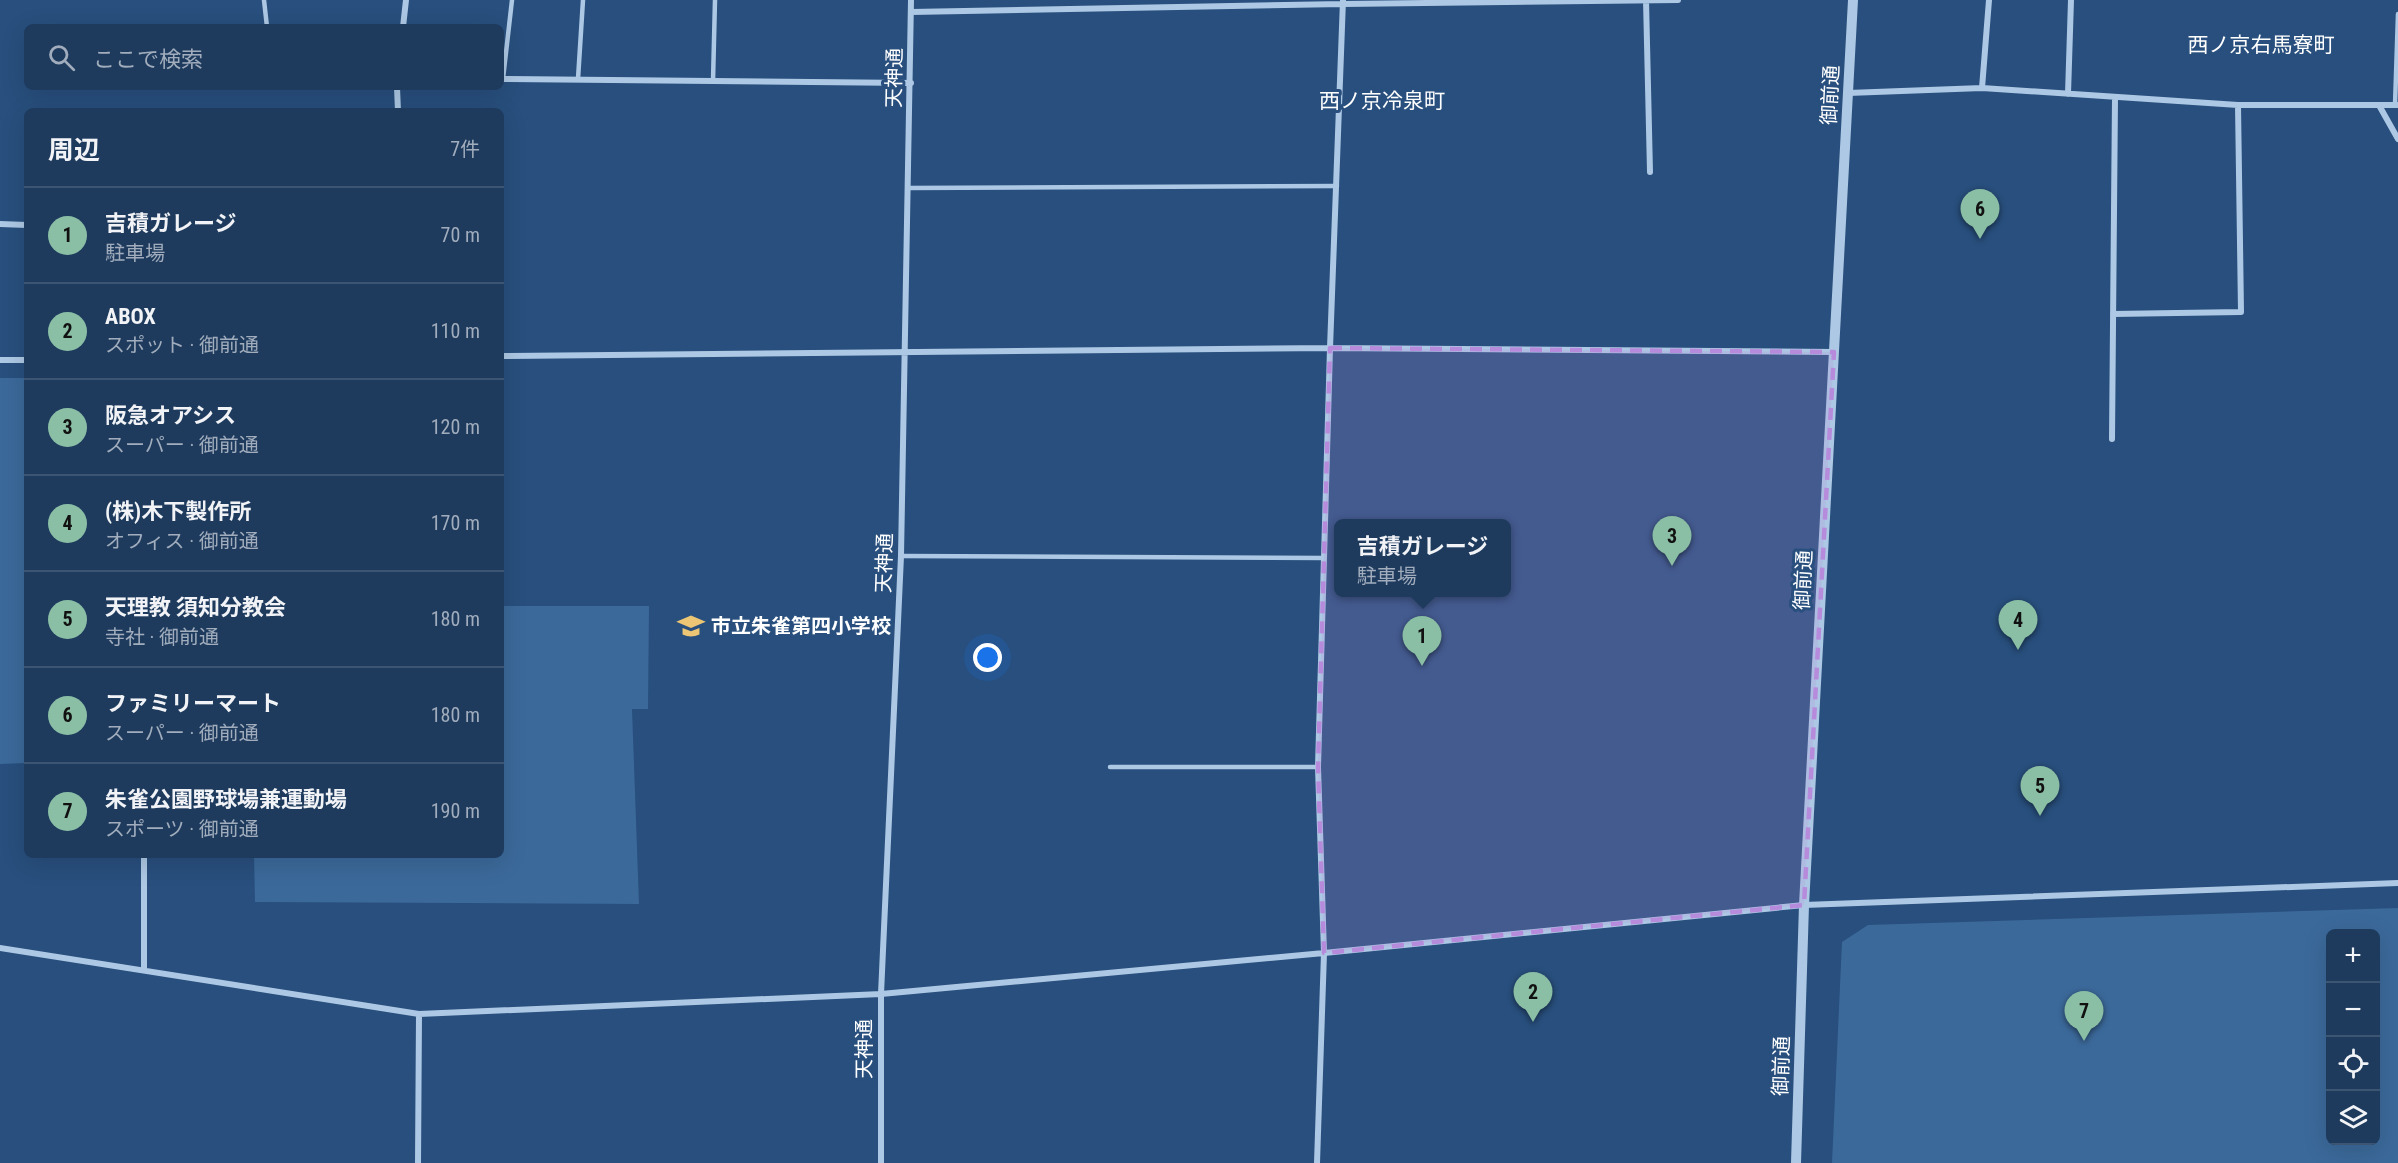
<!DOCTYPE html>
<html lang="ja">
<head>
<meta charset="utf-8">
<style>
  :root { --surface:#1e3b5e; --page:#2b4667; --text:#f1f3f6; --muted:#a1adbc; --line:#3c5573; --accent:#8abfa5 }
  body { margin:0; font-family:"Roboto Condensed","Noto Sans JP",sans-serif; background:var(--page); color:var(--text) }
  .controls { position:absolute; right:18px; bottom:18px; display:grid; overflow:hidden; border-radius:9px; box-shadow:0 6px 24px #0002 }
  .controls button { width:54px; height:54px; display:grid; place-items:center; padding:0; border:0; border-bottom:2px solid var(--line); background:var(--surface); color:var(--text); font:30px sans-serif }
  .you { position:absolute; left:988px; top:658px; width:21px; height:21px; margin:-15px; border:4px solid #fff; border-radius:50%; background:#1a73e8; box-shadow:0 0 0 9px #1a73e833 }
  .badge { display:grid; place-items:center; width:39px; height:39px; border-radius:50%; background:var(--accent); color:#111; font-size:20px; font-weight:700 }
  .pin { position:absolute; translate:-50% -50px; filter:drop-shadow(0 2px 3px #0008) }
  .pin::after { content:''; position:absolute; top:32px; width:21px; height:18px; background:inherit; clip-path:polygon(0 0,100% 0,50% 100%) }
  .popup { position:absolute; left:1334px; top:519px; width:177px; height:78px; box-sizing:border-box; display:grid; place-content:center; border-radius:9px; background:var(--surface); filter:drop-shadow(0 2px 4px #0005); font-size:20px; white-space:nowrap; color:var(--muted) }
  .popup b { font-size:22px; color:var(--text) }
  .popup::after { content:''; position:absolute; left:50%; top:100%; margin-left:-12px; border:12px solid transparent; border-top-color:var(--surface) }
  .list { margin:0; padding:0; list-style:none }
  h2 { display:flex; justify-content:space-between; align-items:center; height:78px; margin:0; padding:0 24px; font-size:26px }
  h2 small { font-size:20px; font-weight:400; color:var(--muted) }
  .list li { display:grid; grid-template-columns:39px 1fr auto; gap:18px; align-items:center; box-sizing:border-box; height:96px; padding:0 24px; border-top:2px solid var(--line) }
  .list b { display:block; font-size:22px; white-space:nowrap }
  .list p { margin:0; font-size:20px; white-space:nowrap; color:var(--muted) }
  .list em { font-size:20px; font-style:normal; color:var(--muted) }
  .icon { flex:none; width:33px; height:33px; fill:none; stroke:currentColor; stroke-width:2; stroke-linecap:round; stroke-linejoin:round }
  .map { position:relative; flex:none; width:2398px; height:1163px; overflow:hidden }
  .search { position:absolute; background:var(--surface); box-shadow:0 6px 24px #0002; left:24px; top:24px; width:480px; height:66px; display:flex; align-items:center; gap:15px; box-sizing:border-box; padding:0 21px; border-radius:9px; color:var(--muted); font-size:22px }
  .panel { position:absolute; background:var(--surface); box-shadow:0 6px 24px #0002; left:24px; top:108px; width:480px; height:750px; border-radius:9px }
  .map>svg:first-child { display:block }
  .green { fill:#3b699a; fill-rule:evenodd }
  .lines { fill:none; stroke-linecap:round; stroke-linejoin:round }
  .service { stroke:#adc8e4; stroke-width:4.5 }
  .minor { stroke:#adc8e4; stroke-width:6 }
  .tertiary { stroke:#adc8e4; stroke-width:10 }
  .marked { fill:#b68bdc; fill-opacity:0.2; stroke:#b68bdc; stroke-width:4.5; stroke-dasharray:12 8; stroke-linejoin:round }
  .labels { text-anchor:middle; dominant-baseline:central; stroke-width:6; stroke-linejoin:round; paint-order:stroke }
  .street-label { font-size:20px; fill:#fff; stroke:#284f7d }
  .poi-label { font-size:20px; font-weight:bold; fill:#fff; stroke:#284f7d; text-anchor:start }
  .neighbourhood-label { font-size:21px; fill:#fff; stroke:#284f7d }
</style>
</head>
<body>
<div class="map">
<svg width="2398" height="1163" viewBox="0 0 2398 1163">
  <rect width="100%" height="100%" fill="#284f7d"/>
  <path class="green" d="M 0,378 L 27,378 L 27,763 L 0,764 Z
    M 501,606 L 649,606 L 648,709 L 632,709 L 639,904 L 255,902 L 254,855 L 501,855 Z
    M 2398,908 L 2398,1163 L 1832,1163 L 1842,942 L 1868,925 ZM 2330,934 L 2376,934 L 2376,1140 L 2330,1140 Z"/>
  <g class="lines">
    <path class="service" d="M 264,0 L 267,27
      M 503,79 L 512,0
      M 578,79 L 583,0
      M 713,81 L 715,0
      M 2395,105 L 2398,14
      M 908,188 L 1337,186
      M 901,556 L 1324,558
      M 1110,767 L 1318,767"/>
    <path class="minor" d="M 1646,0 L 1650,172
      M 911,12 L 1343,4 L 1678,0
      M 403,27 L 406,0
      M 501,79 L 911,83
      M 397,87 L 398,111
      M 1982,88 L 1989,0
      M 1848,93 L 1982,88 L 2238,105 L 2398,105
      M 2068,94 L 2071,0
      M 2380,107 L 2398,139
      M 0,224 L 27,225
      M 2113,314 L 2241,312 L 2238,105
      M 501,356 L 1330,348 L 1834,352
      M 0,360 L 27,360
      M 2112,439 L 2115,97
      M 0,948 L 419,1014 L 881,994 L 1324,953 L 1804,905 L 2398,883
      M 144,970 L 144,855
      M 418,1163 L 419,1014
      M 881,1163 L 881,994 L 901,556 L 911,0
      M 1317,1163 L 1324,953 L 1318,767 L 1330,348 L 1343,0"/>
    <path class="tertiary" d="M 1796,1163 L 1804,905 L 1853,0"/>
  </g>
  <path class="marked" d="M 1330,348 L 1834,352 L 1804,905 L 1324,953 L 1318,767 Z"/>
  <defs>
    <symbol id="school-bare" viewBox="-9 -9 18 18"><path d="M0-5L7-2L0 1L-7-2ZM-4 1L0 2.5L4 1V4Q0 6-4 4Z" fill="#ecc674" stroke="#284f7d" stroke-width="2.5" paint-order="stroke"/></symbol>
  </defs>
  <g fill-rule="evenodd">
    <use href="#school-bare" x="672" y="607" width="38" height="38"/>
  </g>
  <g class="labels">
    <g class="street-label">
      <text transform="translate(894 78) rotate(-89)">天神通</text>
      <text transform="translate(1830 95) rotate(-87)">御前通</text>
      <text transform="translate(884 563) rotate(-88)">天神通</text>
      <text transform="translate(1803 580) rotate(-87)">御前通</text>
      <text transform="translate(864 1049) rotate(-90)">天神通</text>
      <text transform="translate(1781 1066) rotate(-88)">御前通</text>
    </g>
    <g class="poi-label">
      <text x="711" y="626">市立朱雀第四小学校</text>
    </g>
    <g class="neighbourhood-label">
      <text x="2261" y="45">西ノ京右馬寮町</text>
      <text x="1382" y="101">西ノ京冷泉町</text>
    </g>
  </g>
</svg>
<div class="controls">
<button>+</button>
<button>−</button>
<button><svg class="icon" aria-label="locate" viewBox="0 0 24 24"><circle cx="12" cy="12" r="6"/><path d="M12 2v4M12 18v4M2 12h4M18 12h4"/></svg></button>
<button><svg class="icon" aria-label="layers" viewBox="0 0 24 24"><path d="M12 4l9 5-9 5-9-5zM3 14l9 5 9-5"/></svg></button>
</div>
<div class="you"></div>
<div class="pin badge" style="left:1422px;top:666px">1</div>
<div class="popup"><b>吉積ガレージ</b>駐車場</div>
<div class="pin badge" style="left:1533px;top:1022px">2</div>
<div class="pin badge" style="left:1672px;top:566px">3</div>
<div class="pin badge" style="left:2018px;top:650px">4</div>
<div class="pin badge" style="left:2040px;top:816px">5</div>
<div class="pin badge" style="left:1980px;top:239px">6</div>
<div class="pin badge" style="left:2084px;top:1041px">7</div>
<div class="search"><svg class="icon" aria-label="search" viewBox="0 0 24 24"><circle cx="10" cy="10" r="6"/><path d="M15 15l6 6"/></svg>ここで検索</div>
<section class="panel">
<h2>周辺<small>7件</small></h2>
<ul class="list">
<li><span class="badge">1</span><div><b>吉積ガレージ</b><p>駐車場</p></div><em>70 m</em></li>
<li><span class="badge">2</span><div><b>ABOX</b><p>スポット · 御前通</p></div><em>110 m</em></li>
<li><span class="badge">3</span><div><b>阪急オアシス</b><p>スーパー · 御前通</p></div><em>120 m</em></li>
<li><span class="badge">4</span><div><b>(株)木下製作所</b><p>オフィス · 御前通</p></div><em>170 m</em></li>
<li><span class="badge">5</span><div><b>天理教 須知分教会</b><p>寺社 · 御前通</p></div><em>180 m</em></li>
<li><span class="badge">6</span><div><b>ファミリーマート</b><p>スーパー · 御前通</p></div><em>180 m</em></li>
<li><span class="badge">7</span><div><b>朱雀公園野球場兼運動場</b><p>スポーツ · 御前通</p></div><em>190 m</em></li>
</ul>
</section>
</div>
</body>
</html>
